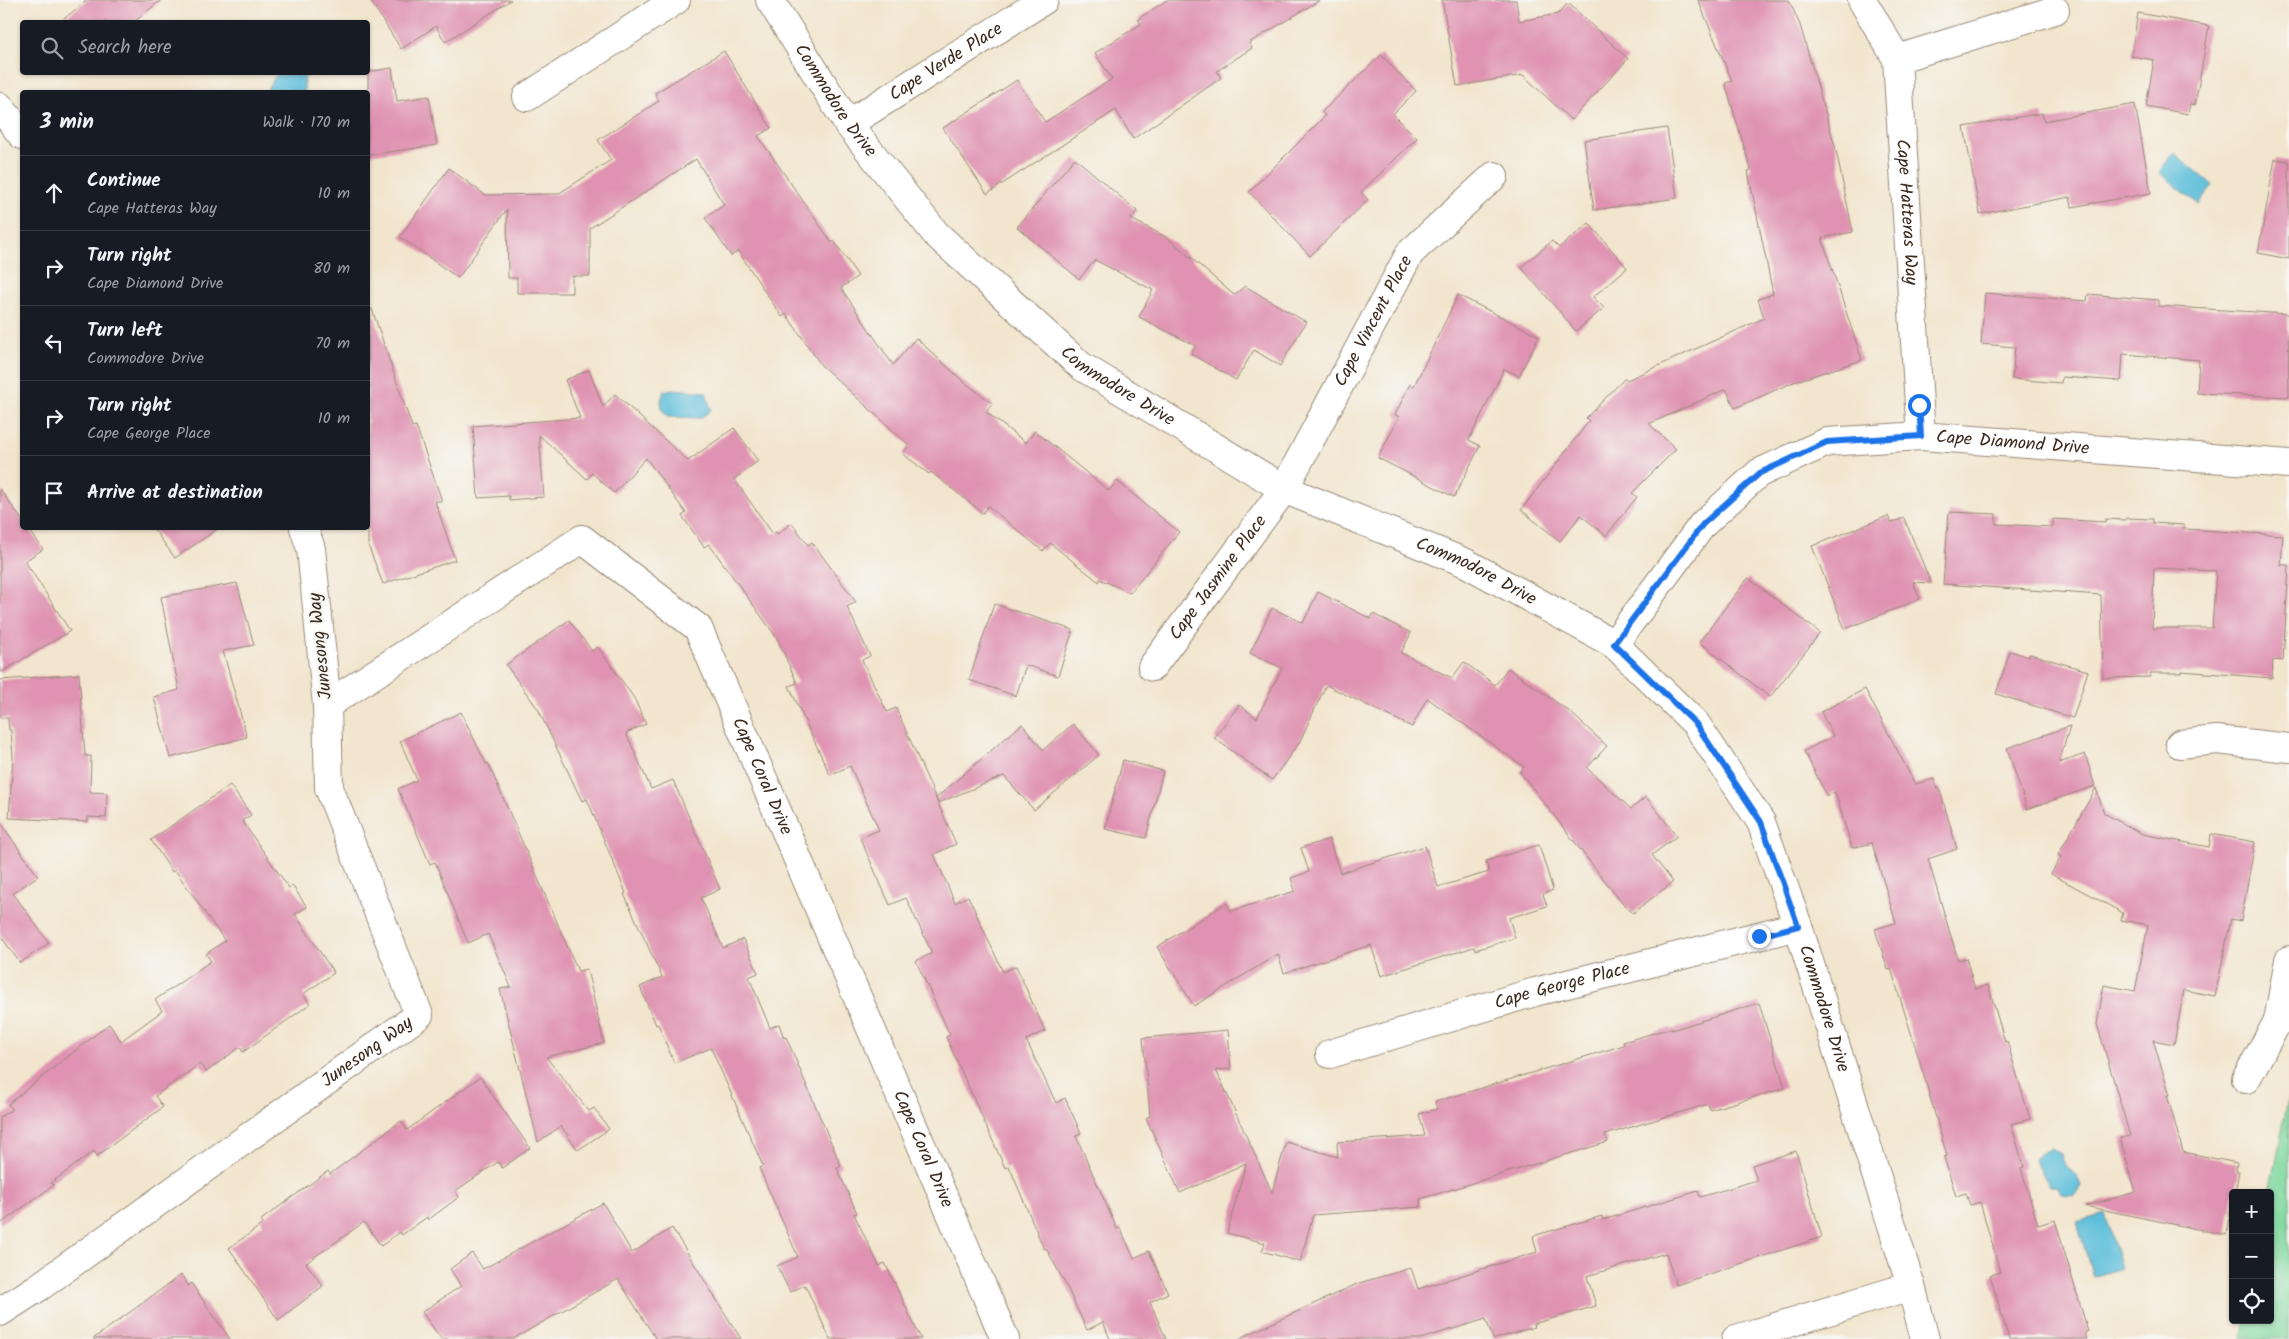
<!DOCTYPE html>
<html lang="en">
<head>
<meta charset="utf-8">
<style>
  :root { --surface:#171b24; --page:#20242c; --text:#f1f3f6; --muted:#9ea1a6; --line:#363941 }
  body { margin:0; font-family:Kalam,sans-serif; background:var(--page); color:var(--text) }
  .controls { position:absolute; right:15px; bottom:15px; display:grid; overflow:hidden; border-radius:5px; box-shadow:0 1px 4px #0004 }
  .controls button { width:45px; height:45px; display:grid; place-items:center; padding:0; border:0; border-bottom:1px solid var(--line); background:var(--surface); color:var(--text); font:25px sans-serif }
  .stop { position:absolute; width:15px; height:15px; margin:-11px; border:4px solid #1a73e8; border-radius:50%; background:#fff }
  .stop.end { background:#1a73e8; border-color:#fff; box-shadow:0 1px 5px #0008 }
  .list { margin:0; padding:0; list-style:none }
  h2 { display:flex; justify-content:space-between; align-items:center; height:65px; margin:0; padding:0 20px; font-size:21px }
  h2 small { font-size:16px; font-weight:400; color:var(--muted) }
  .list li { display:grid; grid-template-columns:32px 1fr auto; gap:15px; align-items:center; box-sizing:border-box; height:75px; padding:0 20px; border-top:1px solid var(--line) }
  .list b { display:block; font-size:19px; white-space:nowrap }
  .list p { margin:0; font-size:16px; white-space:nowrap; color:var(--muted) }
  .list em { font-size:16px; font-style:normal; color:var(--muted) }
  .icon { flex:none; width:28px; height:28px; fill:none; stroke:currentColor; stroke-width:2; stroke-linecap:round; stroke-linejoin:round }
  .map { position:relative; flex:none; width:2289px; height:1339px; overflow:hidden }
  .search { position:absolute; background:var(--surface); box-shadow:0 1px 4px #0004; left:20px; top:20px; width:350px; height:55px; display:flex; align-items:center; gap:12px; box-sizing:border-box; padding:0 18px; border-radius:5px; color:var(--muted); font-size:19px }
  .panel { position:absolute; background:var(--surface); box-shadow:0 1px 4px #0004; left:20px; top:90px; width:350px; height:440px; border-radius:5px }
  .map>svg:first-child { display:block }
  .green { fill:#7ed89e; stroke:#5c815e }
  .water { fill:#5cbeda; stroke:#4c747c }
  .building { fill:#df92b1; fill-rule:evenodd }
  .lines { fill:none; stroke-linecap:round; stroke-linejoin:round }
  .street-casing { stroke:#968876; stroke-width:30 }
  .street { stroke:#fff; stroke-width:28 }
  .route { stroke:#1a73e8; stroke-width:6 }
  .labels { text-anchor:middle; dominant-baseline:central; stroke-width:4.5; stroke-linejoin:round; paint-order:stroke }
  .street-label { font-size:18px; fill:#3b2a1e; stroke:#f6f6f2 }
</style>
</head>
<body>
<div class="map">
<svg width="2289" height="1339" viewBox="0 0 2289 1339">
  <rect width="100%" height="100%" fill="#f6f6f2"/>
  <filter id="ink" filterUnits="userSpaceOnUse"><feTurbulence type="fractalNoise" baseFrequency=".02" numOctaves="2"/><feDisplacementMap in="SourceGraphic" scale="10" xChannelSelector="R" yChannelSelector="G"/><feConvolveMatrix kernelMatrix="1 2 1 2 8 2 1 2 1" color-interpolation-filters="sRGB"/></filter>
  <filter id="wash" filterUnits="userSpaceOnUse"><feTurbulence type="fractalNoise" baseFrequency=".0096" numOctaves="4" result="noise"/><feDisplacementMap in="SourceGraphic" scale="20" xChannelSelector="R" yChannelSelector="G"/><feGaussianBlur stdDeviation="1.12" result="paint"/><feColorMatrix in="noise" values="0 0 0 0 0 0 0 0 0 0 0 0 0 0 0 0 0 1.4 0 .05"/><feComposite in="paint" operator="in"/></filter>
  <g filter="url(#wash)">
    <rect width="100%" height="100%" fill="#f2e5cd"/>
    <path class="green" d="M 2289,1093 L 2289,1339 L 2242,1339 L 2246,1320 L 2270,1320 L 2270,1193 Z"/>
    <path class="water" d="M 278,73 L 278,72 L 313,73 L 304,78 L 304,92 L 268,92 L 268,87 Z
      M 2174,153 L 2213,185 L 2198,204 L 2159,172 Z
      M 673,389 L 706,392 L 711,410 L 701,418 L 668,417 L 662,410 L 661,400 L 664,391 Z
      M 2051,1148 L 2061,1154 C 2062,1167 2078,1173 2081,1186 L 2074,1196 L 2063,1194 L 2057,1186 L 2049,1186 L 2035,1160 L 2039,1154 Z
      M 2105,1214 L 2121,1268 L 2093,1277 L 2077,1222 Z"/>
    <g id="blocks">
      <path class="building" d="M 87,0 L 161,0 L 134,22 L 60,22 Z
        M 370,0 L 511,0 L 445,42 L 436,26 L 401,49 Z
        M 1167,0 L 1320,0 L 1249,43 L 1252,48 L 1217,71 L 1221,78 L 1133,139 L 1116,110 L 987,194 L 943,128 L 1017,80 L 1045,122 L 1112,79 L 1095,53 L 1141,24 L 1138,19 Z
        M 1442,0 L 1516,0 L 1519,21 L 1558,14 L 1568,3 L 1628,59 L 1571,120 L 1523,75 L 1457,86 Z
        M 1698,0 L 1789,0 L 1800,25 L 1835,146 L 1853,232 L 1822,238 L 1862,360 L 1796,381 L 1735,408 L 1726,389 L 1649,424 L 1676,449 L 1632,493 L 1637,497 L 1606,536 L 1581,515 L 1560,541 L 1521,510 L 1589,421 L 1586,418 L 1624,379 L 1627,380 L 1764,318 L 1758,299 L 1773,294 L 1748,171 L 1751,170 L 1725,83 L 1732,81 Z
        M 2138,13 L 2209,26 L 2195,105 L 2190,104 L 2188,114 L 2146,106 L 2154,60 L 2131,56 Z
        M 724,51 L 771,128 L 758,136 L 832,243 L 834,241 L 858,276 L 841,288 L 893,365 L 916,338 L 964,382 L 992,403 L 986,412 L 1026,443 L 1035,431 L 1109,491 L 1117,481 L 1179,532 L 1130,593 L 1100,579 L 1099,582 L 1050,543 L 1043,551 L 988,506 L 983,513 L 931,472 L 929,474 L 903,454 L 909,445 L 821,365 L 786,314 L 782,317 L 738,251 L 731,256 L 705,218 L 724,205 L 696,159 L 590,228 L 590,276 L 572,276 L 572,293 L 517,293 L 517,278 L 508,278 L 507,209 L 458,278 L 400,237 L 449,168 L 485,195 L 558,194 L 611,160 L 598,140 L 659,101 L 655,93 Z
        M 1381,55 L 1416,91 L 1393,114 L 1417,138 L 1361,192 L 1368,200 L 1310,256 L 1249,192 L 1325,116 L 1322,112 Z
        M 392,68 L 397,101 L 429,96 L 437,145 L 368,155 L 368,72 Z
        M 2135,104 L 2151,193 L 2072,207 L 2070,197 L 1980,214 L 1964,127 L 2042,113 L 2044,121 Z
        M 1667,128 L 1677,198 L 1594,210 L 1584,140 Z
        M 1075,158 L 1137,211 L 1131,219 L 1168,238 L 1234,295 L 1245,286 L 1306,322 L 1280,366 L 1254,350 L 1236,380 L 1191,354 L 1196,346 L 1139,317 L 1153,290 L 1095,260 L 1079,279 L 1017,227 Z
        M 2275,159 L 2289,161 L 2289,259 L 2258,253 Z
        M 1589,223 L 1627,268 L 1593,297 L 1604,308 L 1576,331 L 1521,267 L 1552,241 L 1559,248 Z
        M 1985,293 L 2087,301 L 2088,294 L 2158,300 L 2158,306 L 2288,314 L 2289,397 L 2197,393 L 2199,360 L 2123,354 L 2121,381 L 2062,377 L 2061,383 L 2012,379 L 2015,347 L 1981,344 Z
        M 1458,295 L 1539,336 L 1519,376 L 1504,369 L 1469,440 L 1480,446 L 1454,497 L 1378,458 L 1399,417 L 1395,415 L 1410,384 L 1414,386 Z
        M 372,309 L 412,427 L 416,426 L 442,501 L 435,501 L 455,560 L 383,584 L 368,545 L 368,310 Z
        M 589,370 L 603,407 L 615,394 L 688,461 L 734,428 L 758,461 L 734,479 L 773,534 L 776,532 L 777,534 L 792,523 L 808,545 L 812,542 L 856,602 L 847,607 L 870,656 L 862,660 L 887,712 L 896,708 L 956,844 L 934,854 L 955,903 L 968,896 L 1003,972 L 1016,966 L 1045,1031 L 1026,1040 L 1056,1103 L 1065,1098 L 1081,1133 L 1076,1136 L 1117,1229 L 1120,1228 L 1134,1258 L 1149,1251 L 1168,1293 L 1150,1302 L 1166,1339 L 1110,1339 L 1103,1322 L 1087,1330 L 1067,1287 L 1046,1248 L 1044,1249 L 1009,1166 L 1005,1168 L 946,1037 L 950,1035 L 916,961 L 932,953 L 906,898 L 890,905 L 860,838 L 879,830 L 850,766 L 830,775 L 789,686 L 797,683 L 777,638 L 709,544 L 704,547 L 682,516 L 686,513 L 646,458 L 614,493 L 592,473 L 587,479 L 539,435 L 544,497 L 509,500 L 509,496 L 478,498 L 473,426 L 580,418 L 565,380 Z
        M 0,489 L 22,520 L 22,528 L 28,528 L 43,549 L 25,561 L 70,631 L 0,673 Z
        M 1949,512 L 1996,514 L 1996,524 L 2053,527 L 2053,519 L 2105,522 L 2105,519 L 2125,520 L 2126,518 L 2153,519 L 2153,523 L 2184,525 L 2184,529 L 2283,535 L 2281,565 L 2289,565 L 2283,661 L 2273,660 L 2272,678 L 2181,671 L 2181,673 L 2150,673 L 2150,677 L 2103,678 L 2101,595 L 1943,584 ZM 2154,568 L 2216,571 L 2212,628 L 2152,628 Z
        M 1888,516 L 1891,523 L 1904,518 L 1931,583 L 1913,582 L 1920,599 L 1845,629 L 1812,546 Z
        M 153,528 L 219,528 L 175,558 Z
        M 1748,578 L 1820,633 L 1770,697 L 1699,642 Z
        M 237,583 L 254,645 L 223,651 L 247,737 L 170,758 L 154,697 L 179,690 L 161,597 Z
        M 1318,592 L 1371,619 L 1373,614 L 1411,633 L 1401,653 L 1452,678 L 1464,662 L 1495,685 L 1508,668 L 1570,712 L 1607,746 L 1587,768 L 1631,809 L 1646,797 L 1677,836 L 1652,855 L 1673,882 L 1633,913 L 1622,903 L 1520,772 L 1524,767 L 1427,698 L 1412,727 L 1326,685 L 1299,743 L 1272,780 L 1214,738 L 1239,705 L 1257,718 L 1282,668 L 1250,653 L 1272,608 L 1303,623 Z
        M 994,604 L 1073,630 L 1058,676 L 1026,665 L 1016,696 L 969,680 Z
        M 569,620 L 592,651 L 598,647 L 634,698 L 646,724 L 626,733 L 651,789 L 673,780 L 720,889 L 701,898 L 723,948 L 743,939 L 758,973 L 749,977 L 770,1028 L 779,1024 L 784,1038 L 786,1037 L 841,1166 L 837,1168 L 857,1213 L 854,1214 L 879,1266 L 885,1263 L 921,1339 L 830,1339 L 805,1285 L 790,1292 L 777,1266 L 798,1257 L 759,1168 L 763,1166 L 711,1048 L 674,1063 L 658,1024 L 656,1025 L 640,987 L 662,977 L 624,894 L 626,893 L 587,799 L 582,801 L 538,709 L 506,665 Z
        M 2010,651 L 2029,657 L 2030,654 L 2088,671 L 2073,718 L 1996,694 Z
        M 79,674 L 85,756 L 91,756 L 90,792 L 107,793 L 106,818 L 88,817 L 88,822 L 9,818 L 13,757 L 11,730 L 9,730 L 8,718 L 0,718 L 0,680 Z
        M 1865,689 L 1915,784 L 1934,779 L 1937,788 L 1939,787 L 1957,849 L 1928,859 L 1958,960 L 1966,958 L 1975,989 L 1988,985 L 2005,1042 L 2007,1041 L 2030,1119 L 2011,1124 L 2024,1167 L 2021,1168 L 2038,1225 L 2055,1220 L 2088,1331 L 2085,1332 L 2087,1339 L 2009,1339 L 1990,1275 L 2000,1272 L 1980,1202 L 1970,1205 L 1966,1193 L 1956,1196 L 1944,1157 L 1947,1156 L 1918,1055 L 1891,969 L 1888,970 L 1875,929 L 1896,923 L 1872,843 L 1852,848 L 1835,792 L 1827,796 L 1804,751 L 1833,736 L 1821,712 Z
        M 461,712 L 486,764 L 488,763 L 578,971 L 587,969 L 604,1043 L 546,1057 L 589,1111 L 594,1108 L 609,1129 L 578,1150 L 561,1126 L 538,1142 L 500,989 L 511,987 L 488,934 L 468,943 L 435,862 L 430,864 L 398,789 L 417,780 L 400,741 Z
        M 1022,724 L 1043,750 L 1073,724 L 1099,755 L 1034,810 L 1004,776 L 938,803 L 936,798 Z
        M 2070,726 L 2059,763 L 2085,754 L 2095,786 L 2027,809 L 2007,748 Z
        M 1123,760 L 1163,771 L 1146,838 L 1105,829 Z
        M 230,785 L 251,815 L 242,821 L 289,888 L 292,885 L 307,907 L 295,914 L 334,973 L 303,994 L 310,1004 L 243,1052 L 240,1047 L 206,1072 L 200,1064 L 155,1096 L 163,1107 L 97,1156 L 94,1151 L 51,1183 L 54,1185 L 0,1224 L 0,1117 L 12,1109 L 8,1104 L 109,1024 L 121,1041 L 162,1011 L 155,1000 L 211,961 L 206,954 L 225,941 L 175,870 L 172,872 L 151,840 Z
        M 2096,788 L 2104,813 L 2142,834 L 2209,847 L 2211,834 L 2255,842 L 2241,921 L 2231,919 L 2215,996 L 2184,990 L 2174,1044 L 2153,1040 L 2170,1095 L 2167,1095 L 2183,1152 L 2237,1163 L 2236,1171 L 2239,1171 L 2235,1193 L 2233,1193 L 2226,1235 L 2085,1206 L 2136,1192 L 2120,1138 L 2130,1136 L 2097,1024 L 2104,985 L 2135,991 L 2148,925 L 2121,920 L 2123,913 L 2051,874 L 2061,857 L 2058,855 Z
        M 0,822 L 38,876 L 13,893 L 49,943 L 20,963 L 0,935 Z
        M 1329,839 L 1340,873 L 1425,846 L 1438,887 L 1489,872 L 1486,861 L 1539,845 L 1553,890 L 1543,894 L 1547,906 L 1509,918 L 1515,938 L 1475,950 L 1474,947 L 1381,976 L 1371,945 L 1284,973 L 1278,954 L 1194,1006 L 1157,947 L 1226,903 L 1231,911 L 1295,891 L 1291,878 L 1309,872 L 1301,848 Z
        M 1759,1003 L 1785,1088 L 1710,1110 L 1708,1104 L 1605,1135 L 1608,1142 L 1420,1199 L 1421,1207 L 1313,1215 L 1300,1262 L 1262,1251 L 1265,1243 L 1227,1233 L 1246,1163 L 1180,1193 L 1146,1118 L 1150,1116 L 1143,1038 L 1228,1030 L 1231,1069 L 1216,1070 L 1272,1192 L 1286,1142 L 1338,1157 L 1337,1142 L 1425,1136 L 1419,1114 L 1437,1109 L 1435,1102 L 1624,1045 L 1623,1042 L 1671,1028 L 1672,1030 Z
        M 480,1077 L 530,1148 L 502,1168 L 498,1162 L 455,1191 L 459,1197 L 428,1220 L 427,1217 L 402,1235 L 400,1232 L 381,1246 L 364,1222 L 306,1263 L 323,1286 L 278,1320 L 229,1248 L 263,1224 L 261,1220 L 328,1171 L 330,1174 L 401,1121 L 407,1130 Z
        M 1796,1151 L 1822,1237 L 1676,1285 L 1666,1253 L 1587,1276 L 1596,1306 L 1533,1324 L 1534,1327 L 1495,1339 L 1493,1339 L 1486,1319 L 1420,1339 L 1238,1339 L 1359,1283 L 1411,1268 L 1418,1289 L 1537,1252 L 1533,1236 L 1602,1216 L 1603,1220 L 1698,1191 L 1700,1197 L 1757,1180 L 1752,1165 Z
        M 603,1203 L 632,1253 L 672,1228 L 741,1339 L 656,1339 L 618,1279 L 513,1339 L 441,1339 L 422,1312 L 461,1286 L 450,1269 L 472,1253 L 483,1269 Z
        M 181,1275 L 189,1286 L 191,1283 L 230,1339 L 93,1339 Z"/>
    </g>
  </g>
  <g filter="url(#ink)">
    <use href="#blocks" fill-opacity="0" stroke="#968876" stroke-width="1"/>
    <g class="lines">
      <defs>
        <g id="street">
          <path id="s1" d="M 770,0 L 848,124 L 936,234 L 1081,366 L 1284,489 L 1466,563 L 1614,644 L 1696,724 L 1761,822 L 1798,926 L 1911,1286 L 1925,1339"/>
          <path id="s2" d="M 1862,0 L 1897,59 L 1921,436"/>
          <path d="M 1897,59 L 2055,10"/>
          <path d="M 527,97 L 676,0"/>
          <path d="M 0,107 L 22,135"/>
          <path id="s3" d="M 848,124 L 1044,0"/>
          <path id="s4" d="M 1614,644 L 1703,524 L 1759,473 L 1827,442 L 1921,436 L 2289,464"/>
          <path id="s5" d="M 1152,667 L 1284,489 L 1410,253 L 1494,176"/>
          <path id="s6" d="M 327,705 L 582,539 L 698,628 L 1005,1339"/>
          <path d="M 2180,744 L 2217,740 L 2289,748"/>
          <path id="s7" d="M 1330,1054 L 1535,992 L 1798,926"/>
          <path d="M 2246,1079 L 2278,1021 L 2289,960"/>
          <path id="s8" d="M 0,1312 L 39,1287 L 419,1015 L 329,788 L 327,705 L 311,549 L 304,528"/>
          <path d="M 1736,1339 L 1911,1286"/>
        </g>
      </defs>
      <use href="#street" class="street-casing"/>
      <use href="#street" class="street"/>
    </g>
  </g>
  <g class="lines" filter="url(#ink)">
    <path class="route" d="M 1759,936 L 1798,926 L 1761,822 L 1696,724 L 1614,644 L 1703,524 L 1760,473 L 1827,442 L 1921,436 L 1919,405"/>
  </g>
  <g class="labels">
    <g class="street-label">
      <text stroke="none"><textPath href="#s3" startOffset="116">Cape Verde Place</textPath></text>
      <text stroke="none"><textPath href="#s1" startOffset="120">Commodore Drive</textPath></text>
      <text stroke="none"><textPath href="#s2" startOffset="222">Cape Hatteras Way</textPath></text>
      <text stroke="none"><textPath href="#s5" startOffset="412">Cape Vincent Place</textPath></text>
      <text stroke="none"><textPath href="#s1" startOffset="525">Commodore Drive</textPath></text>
      <text stroke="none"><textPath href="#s4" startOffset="486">Cape Diamond Drive</textPath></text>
      <text stroke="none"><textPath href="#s1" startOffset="930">Commodore Drive</textPath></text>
      <text stroke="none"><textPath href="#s5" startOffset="111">Cape Jasmine Place</textPath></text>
      <text transform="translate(321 646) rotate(-96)">Junesong Way</text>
      <text stroke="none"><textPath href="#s6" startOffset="612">Cape Coral Drive</textPath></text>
      <text stroke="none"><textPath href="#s7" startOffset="242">Cape George Place</textPath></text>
      <text stroke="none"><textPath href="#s1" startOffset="1515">Commodore Drive</textPath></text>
      <text stroke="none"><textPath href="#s8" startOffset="450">Junesong Way</textPath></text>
      <text stroke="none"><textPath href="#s6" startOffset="1018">Cape Coral Drive</textPath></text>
    </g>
  </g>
</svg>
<div class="controls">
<button>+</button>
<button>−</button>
<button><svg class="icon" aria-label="locate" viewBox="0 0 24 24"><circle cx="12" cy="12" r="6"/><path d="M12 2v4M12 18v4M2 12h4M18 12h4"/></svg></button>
</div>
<div class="stop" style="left:1919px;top:405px"></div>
<div class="stop end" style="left:1759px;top:936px"></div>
<div class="search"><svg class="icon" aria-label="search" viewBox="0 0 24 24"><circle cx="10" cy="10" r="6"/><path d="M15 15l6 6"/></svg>Search here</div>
<section class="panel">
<h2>3 min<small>Walk · 170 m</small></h2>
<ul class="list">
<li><svg class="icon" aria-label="ahead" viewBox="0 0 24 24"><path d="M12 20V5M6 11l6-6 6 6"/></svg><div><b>Continue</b><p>Cape Hatteras Way</p></div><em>10 m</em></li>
<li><svg class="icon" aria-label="right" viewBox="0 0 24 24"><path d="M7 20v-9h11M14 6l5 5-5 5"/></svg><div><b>Turn right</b><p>Cape Diamond Drive</p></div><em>80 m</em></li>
<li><svg class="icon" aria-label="left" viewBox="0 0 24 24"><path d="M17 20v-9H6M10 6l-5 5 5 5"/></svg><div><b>Turn left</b><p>Commodore Drive</p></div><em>70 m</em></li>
<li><svg class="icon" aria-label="right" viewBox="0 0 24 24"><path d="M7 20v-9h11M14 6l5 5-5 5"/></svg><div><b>Turn right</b><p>Cape George Place</p></div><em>10 m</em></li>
<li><svg class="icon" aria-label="arrive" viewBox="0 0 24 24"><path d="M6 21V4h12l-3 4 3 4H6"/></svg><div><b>Arrive at destination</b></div></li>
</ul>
</section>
</div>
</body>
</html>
